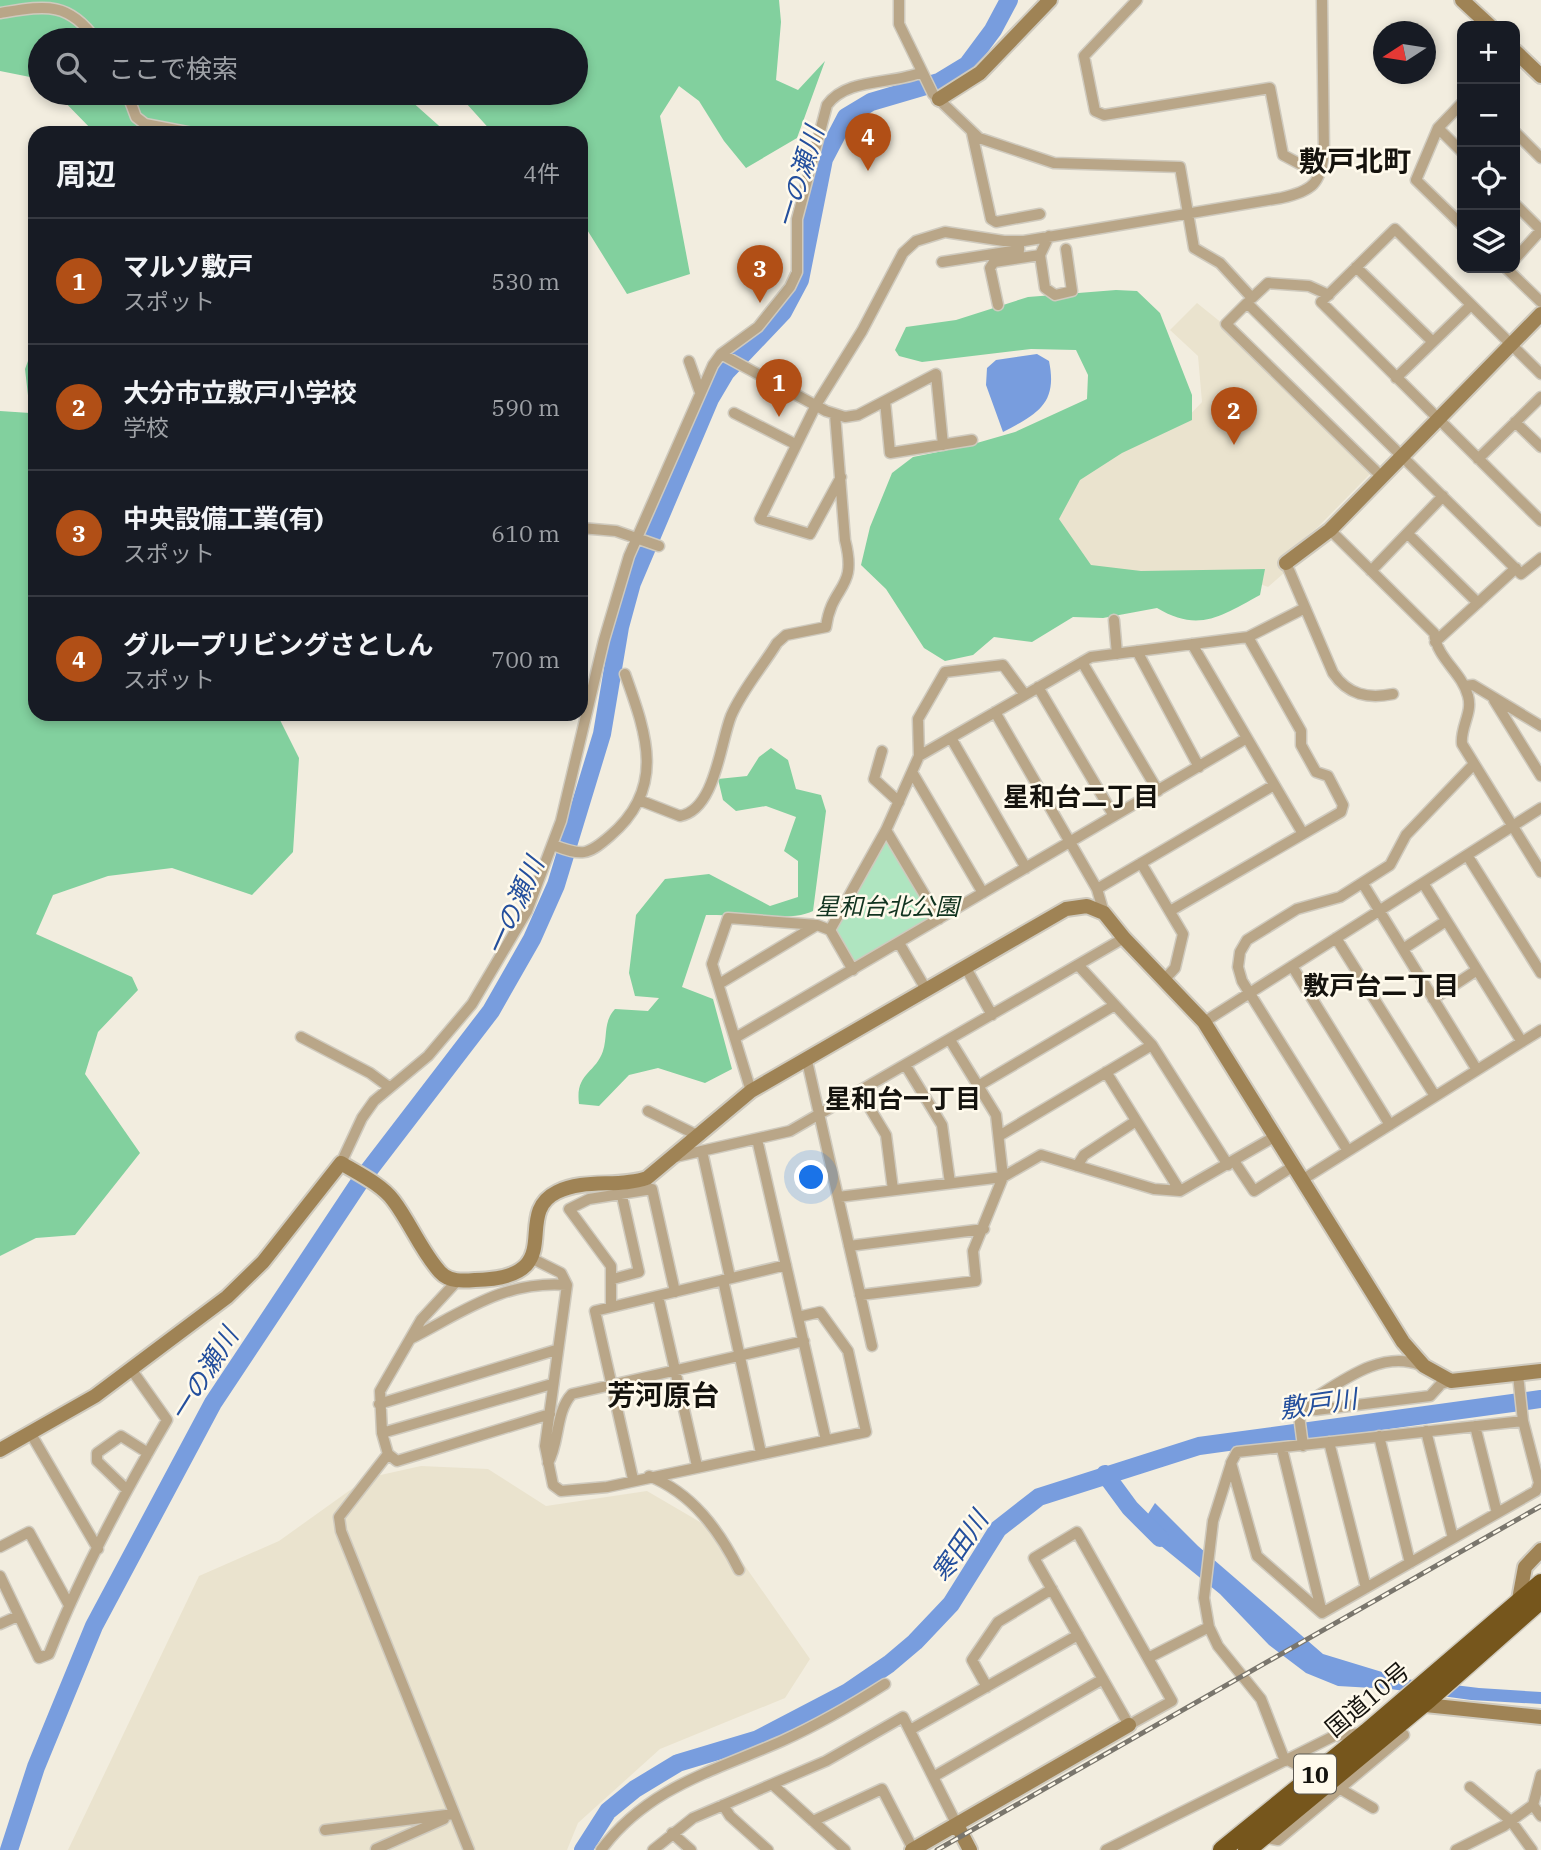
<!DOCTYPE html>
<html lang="ja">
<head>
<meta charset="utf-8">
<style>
  :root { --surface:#171b24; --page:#242831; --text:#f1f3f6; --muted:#9ea1a6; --line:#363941; --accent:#b14f16 }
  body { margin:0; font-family:"IBM Plex Serif","Noto Sans JP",serif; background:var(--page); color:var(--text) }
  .controls { position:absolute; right:21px; top:21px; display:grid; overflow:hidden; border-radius:14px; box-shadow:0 4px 10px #0003 }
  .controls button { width:63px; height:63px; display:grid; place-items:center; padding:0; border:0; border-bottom:2px solid var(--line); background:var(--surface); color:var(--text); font:35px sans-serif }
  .compass { position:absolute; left:1373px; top:21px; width:63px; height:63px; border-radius:50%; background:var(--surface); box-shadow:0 4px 10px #0003; rotate:258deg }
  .you { position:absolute; left:812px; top:1178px; width:24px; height:24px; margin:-18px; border:5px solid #fff; border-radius:50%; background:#1a73e8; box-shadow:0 0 0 10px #1a73e833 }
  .badge { display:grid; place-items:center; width:46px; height:46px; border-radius:50%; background:var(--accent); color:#fff; font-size:23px; font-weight:700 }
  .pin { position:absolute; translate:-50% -58px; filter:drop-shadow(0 2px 4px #0008) }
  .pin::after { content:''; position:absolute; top:37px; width:24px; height:21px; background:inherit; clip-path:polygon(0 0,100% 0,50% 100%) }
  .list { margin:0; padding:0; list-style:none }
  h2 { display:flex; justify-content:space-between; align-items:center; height:91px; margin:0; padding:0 28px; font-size:30px }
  h2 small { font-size:23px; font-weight:400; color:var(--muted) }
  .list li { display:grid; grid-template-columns:46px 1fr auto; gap:21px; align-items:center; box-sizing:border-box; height:126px; padding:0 28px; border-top:2px solid var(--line) }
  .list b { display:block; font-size:26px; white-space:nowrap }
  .list p { margin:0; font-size:23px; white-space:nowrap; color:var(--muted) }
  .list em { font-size:23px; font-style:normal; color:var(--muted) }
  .icon { flex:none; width:38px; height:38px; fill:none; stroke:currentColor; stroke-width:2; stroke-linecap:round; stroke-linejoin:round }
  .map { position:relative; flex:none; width:1541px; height:1850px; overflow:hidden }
  .search { position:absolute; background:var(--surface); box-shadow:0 4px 10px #0003; left:28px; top:28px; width:560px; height:77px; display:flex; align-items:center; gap:18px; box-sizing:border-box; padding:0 24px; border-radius:38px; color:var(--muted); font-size:26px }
  .panel { position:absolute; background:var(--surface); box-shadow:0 4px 10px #0003; left:28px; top:126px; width:560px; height:595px; border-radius:21px }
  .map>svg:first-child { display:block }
  .built { fill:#eae3ce }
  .green { fill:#afe5c0 }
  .forest { fill:#82d09e }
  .water { fill:#789dde }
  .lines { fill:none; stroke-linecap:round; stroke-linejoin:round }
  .river { stroke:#789dde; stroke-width:18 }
  .street-casing { stroke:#cfcabe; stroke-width:13 }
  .secondary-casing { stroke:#cfcabe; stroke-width:18 }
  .highway-casing { stroke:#cfcabe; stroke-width:21 }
  .street { stroke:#b9a688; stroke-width:10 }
  .secondary { stroke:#9f8355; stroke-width:14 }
  .highway { stroke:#76561c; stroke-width:18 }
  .rail-casing { stroke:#7a766d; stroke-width:5 }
  .rail { stroke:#fffaec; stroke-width:2.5; stroke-dasharray:8; stroke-linecap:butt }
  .labels { text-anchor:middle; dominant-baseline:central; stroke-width:5; stroke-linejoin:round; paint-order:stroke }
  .shield { fill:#fffaec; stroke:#5b5851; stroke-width:2 }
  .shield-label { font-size:23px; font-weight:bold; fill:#15130e }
  .park-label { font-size:24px; font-style:italic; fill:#11331f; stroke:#fffaec }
  .street-label { font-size:24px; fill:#15130e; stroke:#fffaec }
  .water-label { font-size:26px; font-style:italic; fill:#244f9d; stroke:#fffaec }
  .neighbourhood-label { font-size:26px; font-weight:bold; fill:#15130e; stroke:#fffaec }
  .quarter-label { font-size:28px; font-weight:bold; fill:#15130e; stroke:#fffaec }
</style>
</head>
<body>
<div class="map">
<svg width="1541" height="1850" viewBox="0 0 1541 1850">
  <rect width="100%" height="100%" fill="#f2eddf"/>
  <path class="built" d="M 1197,303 L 1223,324 L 1372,472 L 1318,527 L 1278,559 L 1284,573 L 1268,587 L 1247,579 L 1091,573 L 1056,527 L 1068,478 L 1182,423 L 1202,402 L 1198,356 L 1170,330 Z
    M 421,1466 L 488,1469 L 546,1506 L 647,1491 L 724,1536 L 810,1659 L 785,1698 L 660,1749 L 578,1823 L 567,1850 L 68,1850 L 199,1576 L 279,1541 L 367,1478 Z"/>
  <path class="green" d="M 884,842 L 888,842 L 931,915 L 930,920 L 858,961 L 853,961 L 836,932 L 837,927 Z"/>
  <path class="forest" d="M 0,0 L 779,0 L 781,22 L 776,80 L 798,90 L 825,61 L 797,138 L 746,168 L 724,141 L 699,101 L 679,86 L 660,116 L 690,274 L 627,294 L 581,220 L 581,133 L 493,133 L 466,103 L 443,93 L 576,93 L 576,40 L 40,40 L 40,79 L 0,71 Z
    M 56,93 L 417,93 L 410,100 L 447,133 L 95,133 Z
    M 1116,290 L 1137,291 L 1160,313 L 1192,395 L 1192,420 L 1122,453 L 1080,480 L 1059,519 L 1091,565 L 1141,571 L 1265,569 L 1260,595 C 1221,616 1199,633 1157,608 L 1103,618 L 1073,617 L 1032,642 L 994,637 L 973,655 L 945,661 L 924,648 L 886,589 L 861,565 L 870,527 L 892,473 L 913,457 L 963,447 L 1015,432 L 1087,399 L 1088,375 L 1076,350 L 1031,349 L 922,362 L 899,356 L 895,350 L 906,327 L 956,320 L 1028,297 Z
    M 35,342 L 35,714 L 277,714 L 299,758 L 293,852 L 252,895 L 172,868 L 108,876 L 53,895 L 36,934 L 132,977 L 138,990 L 98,1032 L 85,1074 L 140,1153 L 75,1235 L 36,1238 L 0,1256 L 0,411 L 30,413 L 25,369 Z
    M 771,748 L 788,760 L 796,789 L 821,795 L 826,811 L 813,911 C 793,922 733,914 706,915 L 682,987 L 713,999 L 732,1069 L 705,1083 L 658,1068 L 629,1075 L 599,1106 L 579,1104 C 575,1073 595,1074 603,1051 C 608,1035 603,1022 615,1009 L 648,1011 L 659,998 L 635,996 L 629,973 L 636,915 L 665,879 L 709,874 L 770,906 L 798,897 L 798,861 L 784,851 L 796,817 L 766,806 L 736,811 L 723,800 L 718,779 L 747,776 L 759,757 Z"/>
  <path class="water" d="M 1037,354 L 1049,361 C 1058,404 1037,414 1003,432 L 986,385 L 987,368 L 996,360 Z
    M 1155,1503 L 1198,1546 L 1323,1654 L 1405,1679 L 1479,1688 L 1541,1692 L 1541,1704 L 1471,1700 L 1390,1689 L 1338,1686 L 1306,1673 L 1269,1645 L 1220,1594 L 1139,1528 Z"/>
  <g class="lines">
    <path class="river" d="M 1105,1474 L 1130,1508 L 1160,1538
      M 9,1850 L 36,1767 L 94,1626 L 213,1403 L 359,1183 L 491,1011 L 532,939 L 556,885 L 602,734 L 620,627 L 632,583 L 710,399 L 726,372 L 783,312 L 800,280 L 824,159 L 846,117 L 871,102 L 939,82 L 967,65 L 993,30 L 1009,0
      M 583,1850 L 608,1811 L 635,1789 L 678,1763 L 758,1739 L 848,1692 L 889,1664 L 915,1642 L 951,1604 L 998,1529 L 1039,1497 L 1199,1446 L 1541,1399"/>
    <defs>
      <path id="street" d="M 899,0 L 899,24 L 933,94 L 979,138 L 1054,163 L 1180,167 L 1194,248 L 1220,263 L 1252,298 L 1268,283 L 1309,286 L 1329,295
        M 1137,0 L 1084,56 L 1095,111 L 1104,115 L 1270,88 L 1283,155 L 1300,164 L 1322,168
        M 0,13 C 44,6 68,0 96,40
        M 127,93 L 136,117 L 145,124 L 192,133
        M 1462,103 L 1438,128 L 1416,180 L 1462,225
        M 1438,128 L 1462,152
        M 1515,132 L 1541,158
        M 972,133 L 991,219 L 996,222 L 1040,214
        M 1515,204 L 1541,230
        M 1049,236 L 1040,255 L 1045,288 L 1055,295 L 1072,291 L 1066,249
        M 1515,259 L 1541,230
        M 942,262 L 1019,250 L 1019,241
        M 1356,267 L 1433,342
        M 1506,268 L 1541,302
        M 998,305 L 990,268 L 994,262 L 1040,255
        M 721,354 L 826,411 L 845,417 L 858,415 L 936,374 L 943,445
        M 689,361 L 700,392
        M 1541,374 L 1395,229 L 1321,302 L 1541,521
        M 1396,378 L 1471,305
        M 885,401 L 890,453 L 972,440
        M 734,413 L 795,444
        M 1515,422 L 1541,447
        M 1478,459 L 1541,397
        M 841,477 L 810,534 L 760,519 L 816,405 L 862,331 L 903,253 L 916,241 L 945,232 L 1004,241 L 1024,241 L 1281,198 C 1312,191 1321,184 1324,152 L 1322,0
        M 1382,477 L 1226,324 L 1247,303 L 1521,574 L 1541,558
        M 581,528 L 616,531 L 659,546
        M 1330,530 L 1434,633 C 1437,659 1462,672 1468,696 C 1473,713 1460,727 1462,744 L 1541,872
        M 1408,534 L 1478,603
        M 1286,563 L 1333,673 C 1348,695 1368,699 1393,694
        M 1371,571 L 1443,496
        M 1114,620 L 1117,654
        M 1435,642 L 1516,568
        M 1192,644 L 1302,832
        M 1137,651 L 1199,767
        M 1082,662 L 1158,791
        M 1464,686 L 1473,685 L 1541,726
        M 1038,687 L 1114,816
        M 1494,700 L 1541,776
        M 995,712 L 1097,889 L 1104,913
        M 951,738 L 1026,868
        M 882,751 L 874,779 L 899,802
        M 919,756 L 1091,657 L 1248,637 L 1305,608
        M 912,772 L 983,893
        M 639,800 L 680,816 C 715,810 720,744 731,716 C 742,690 763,666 777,643 L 786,635 L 826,627 C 832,583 858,591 845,540 L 835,414
        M 886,830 L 939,919
        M 553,845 C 582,856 587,856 610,836 C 667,788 646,733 625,674
        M 1467,855 L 1541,973
        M 1141,863 L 1183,934 L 1175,968 L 1164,980
        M 1423,883 L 1522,1042
        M 1363,884 L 1477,1070
        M 1097,889 L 1274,785
        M 1170,911 L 1341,812 L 1343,805 L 1328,776 L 1316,772 L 1301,745 L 1301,731 L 1248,637
        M 830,930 L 886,830 L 919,756 L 918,719 L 945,672 L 1003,665 L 1025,695
        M 1336,938 L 1435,1096
        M 899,943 L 927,991
        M 1403,949 L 1446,921
        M 1078,965 L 1152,1045 L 1228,1165
        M 1292,966 L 1390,1125
        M 966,968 L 992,1015
        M 719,984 L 817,925
        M 1433,999 L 1477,970
        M 1204,1022 L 1541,808
        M 301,1037 L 370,1073 L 389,1087
        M 735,1038 L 1247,738
        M 807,1061 L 872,1346
        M 906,1066 L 942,1125 L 950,1183
        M 1106,1072 L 1180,1191
        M 978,1086 L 1115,1005
        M 751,1091 L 712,964 L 728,918 L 817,925 L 830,930 L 853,970
        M 860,1092 L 886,1135 L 893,1190
        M 648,1111 L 697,1135
        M 999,1136 L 1152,1045
        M 757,1139 L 826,1440
        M 702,1151 L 729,1273
        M 1348,1151 L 1242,981 L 1238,967 L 1240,952 L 1247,940 L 1297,909 L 1340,897 L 1390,865 L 1406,835 L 1473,765
        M 675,1157 L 790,1131 L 1124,938
        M 1234,1161 L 1254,1191 L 1292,1167
        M 341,1163 L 362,1118 L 374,1101 L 428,1056 L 472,1004 L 527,911 L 561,821 L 604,640 L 629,556 L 713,365 L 721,354 L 758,327 L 790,287 L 797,272 L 797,219 L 827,105 C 847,77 893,85 922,72
        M 1077,1166 L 1084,1155 L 1136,1121
        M 1302,1180 L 1541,1030
        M 838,1197 L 1003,1177 L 996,1115 L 950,1040
        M 849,1246 L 984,1229
        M 533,1259 L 561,1273 L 567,1285 L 545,1446 L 553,1485 L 561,1491 L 607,1487 L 866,1432 L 848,1351 L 820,1312 L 798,1317
        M 613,1279 L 639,1272 L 622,1196
        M 723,1280 L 761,1453
        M 457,1281 L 421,1320 L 380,1391 L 382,1433 L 388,1454 L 397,1461 L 550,1414
        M 860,1295 L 976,1281 L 973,1251 L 1003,1177 L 1041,1155 L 1154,1189 L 1180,1191 L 1274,1137
        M 658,1296 L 697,1466
        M 611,1307 L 611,1266 L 569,1209 L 589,1199 L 652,1189 L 675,1292
        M 410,1339 C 463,1312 504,1280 567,1285
        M 379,1404 L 556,1350
        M 1299,1408 L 1316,1410 L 1430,1396 L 1441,1384 L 1451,1381
        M 1475,1426 L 1497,1513
        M 1426,1431 L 1453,1538
        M 382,1433 L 552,1384
        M 31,1434 L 98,1549
        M 1379,1436 L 1410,1563
        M 1329,1442 L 1366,1588
        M 1303,1446 L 1298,1408 C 1334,1388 1378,1348 1420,1365
        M 1282,1449 L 1322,1613
        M 388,1454 L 339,1517 L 341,1531 L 469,1850
        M 548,1463 C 560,1442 555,1412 572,1394 L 804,1341
        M 1231,1464 L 1213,1521 L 1204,1598 L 1209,1627 L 1218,1646 L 1261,1699 L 1285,1761
        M 649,1476 C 692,1493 719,1530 739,1570
        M 633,1479 L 595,1311 L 786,1265
        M 126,1489 L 97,1461 L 97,1453 L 121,1436 L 148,1453
        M 1077,1532 L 1172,1701 L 1129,1725 L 1034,1558 Z
        M 0,1547 L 29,1532 L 69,1605
        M 0,1576 L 39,1658 L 49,1654 C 81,1573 123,1495 167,1420 L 131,1369
        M 1322,1613 L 1257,1556 L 1231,1463 L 1237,1452 L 1523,1421
        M 1322,1613 L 1536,1491 L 1539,1483 L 1523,1421 L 1518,1375
        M 0,1624 L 18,1616
        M 1148,1658 L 1209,1627
        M 987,1687 L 972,1660 L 998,1622 L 1052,1589
        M 910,1730 L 1078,1635
        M 1288,1760 L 1301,1767
        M 1541,1775 L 1533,1805 L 1541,1816
        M 933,1777 L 1103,1679
        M 773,1785 L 845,1850
        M 1337,1787 L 1373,1808
        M 1470,1787 L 1511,1821 L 1532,1850
        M 723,1805 L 730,1816 L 768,1850
        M 813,1821 L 882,1789 L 913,1849
        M 325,1830 L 454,1814
        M 672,1833 L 691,1850
        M 1260,1837 L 1278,1840 L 1404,1735 L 1391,1725
        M 376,1849 L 444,1819
        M 601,1850 C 648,1787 714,1771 782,1741 C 817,1725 852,1705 885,1684
        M 653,1850 L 693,1818 L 826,1761 L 903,1717 L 957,1825
        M 1106,1850 L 1334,1736 L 1362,1733
        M 1456,1850 L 1504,1826 L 1533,1805"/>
      <path id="secondary" d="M 1462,0 L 1490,26
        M 1515,51 L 1541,76
        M 939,99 L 980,73 L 1050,0
        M 1286,563 L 1330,530 L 1541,314
        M 0,1450 L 95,1396 L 227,1297 L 263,1262 L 341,1163 C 357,1173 381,1184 393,1200 C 410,1222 421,1251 440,1272 C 449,1282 463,1281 475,1280 C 572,1278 510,1215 557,1192 C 585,1178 618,1188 647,1178 L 751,1091 L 1066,909 L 1087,906 L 1104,913 L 1124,938 L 1204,1022 L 1403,1342 L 1424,1366 L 1451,1381 L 1541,1371
        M 1518,1605 L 1525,1567 L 1541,1550
        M 1416,1704 L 1541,1717
        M 957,1825 L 970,1850
        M 912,1850 L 1129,1725"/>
      <path id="highway" d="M 1222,1850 L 1367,1732 L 1541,1583
        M 1247,1850 L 1429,1699 L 1541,1600"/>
    </defs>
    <use href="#street" class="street-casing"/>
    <use href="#secondary" class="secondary-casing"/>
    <use href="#highway" class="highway-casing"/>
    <use href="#street" class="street"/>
    <use href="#secondary" class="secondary"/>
    <use href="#highway" class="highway"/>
    <defs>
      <path id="rail" d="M 937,1850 L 1541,1506"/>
    </defs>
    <use href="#rail" class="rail-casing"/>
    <use href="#rail" class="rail"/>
  </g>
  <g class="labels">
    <rect class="shield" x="1294" y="1754.5" width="42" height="39" rx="5"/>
    <g class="shield-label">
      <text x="1315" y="1774">10</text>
    </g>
    <g class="park-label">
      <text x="887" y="906">星和台北公園</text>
    </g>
    <g class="street-label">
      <text transform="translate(1367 1699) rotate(-40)">国道10号</text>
    </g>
    <g class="water-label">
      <text transform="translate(799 177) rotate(-73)">一の瀬川</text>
      <text transform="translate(514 906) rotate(-66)">一の瀬川</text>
      <text transform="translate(203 1374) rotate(-58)">一の瀬川</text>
      <text transform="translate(1318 1403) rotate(-8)">敷戸川</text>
      <text transform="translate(959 1546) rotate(-56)">寒田川</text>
    </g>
    <g class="neighbourhood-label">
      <text x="1081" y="796">星和台二丁目</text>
      <text x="1381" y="985">敷戸台二丁目</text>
      <text x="903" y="1098">星和台一丁目</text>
    </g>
    <g class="quarter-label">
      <text x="1355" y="160">敷戸北町</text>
      <text x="663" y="1394">芳河原台</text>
    </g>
  </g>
</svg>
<div class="controls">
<button>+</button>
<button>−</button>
<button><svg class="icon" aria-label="locate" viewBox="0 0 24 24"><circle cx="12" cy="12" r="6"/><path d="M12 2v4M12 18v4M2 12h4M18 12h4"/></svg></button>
<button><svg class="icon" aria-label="layers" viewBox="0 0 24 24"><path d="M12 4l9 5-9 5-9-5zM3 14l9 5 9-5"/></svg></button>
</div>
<svg class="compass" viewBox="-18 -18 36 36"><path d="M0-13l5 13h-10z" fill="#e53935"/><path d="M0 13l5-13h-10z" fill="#9ea1a6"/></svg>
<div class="you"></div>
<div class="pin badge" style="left:779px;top:417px">1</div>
<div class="pin badge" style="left:1234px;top:445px">2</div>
<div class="pin badge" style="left:760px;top:303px">3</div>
<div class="pin badge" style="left:868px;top:171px">4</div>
<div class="search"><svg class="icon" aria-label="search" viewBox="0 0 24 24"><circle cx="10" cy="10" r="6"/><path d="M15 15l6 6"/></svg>ここで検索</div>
<section class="panel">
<h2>周辺<small>4件</small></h2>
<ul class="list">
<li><span class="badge">1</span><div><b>マルソ敷戸</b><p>スポット</p></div><em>530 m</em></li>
<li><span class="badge">2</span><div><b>大分市立敷戸小学校</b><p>学校</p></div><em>590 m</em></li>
<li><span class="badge">3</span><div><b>中央設備工業(有)</b><p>スポット</p></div><em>610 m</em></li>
<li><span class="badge">4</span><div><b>グループリビングさとしん</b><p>スポット</p></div><em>700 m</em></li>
</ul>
</section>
</div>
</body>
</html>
